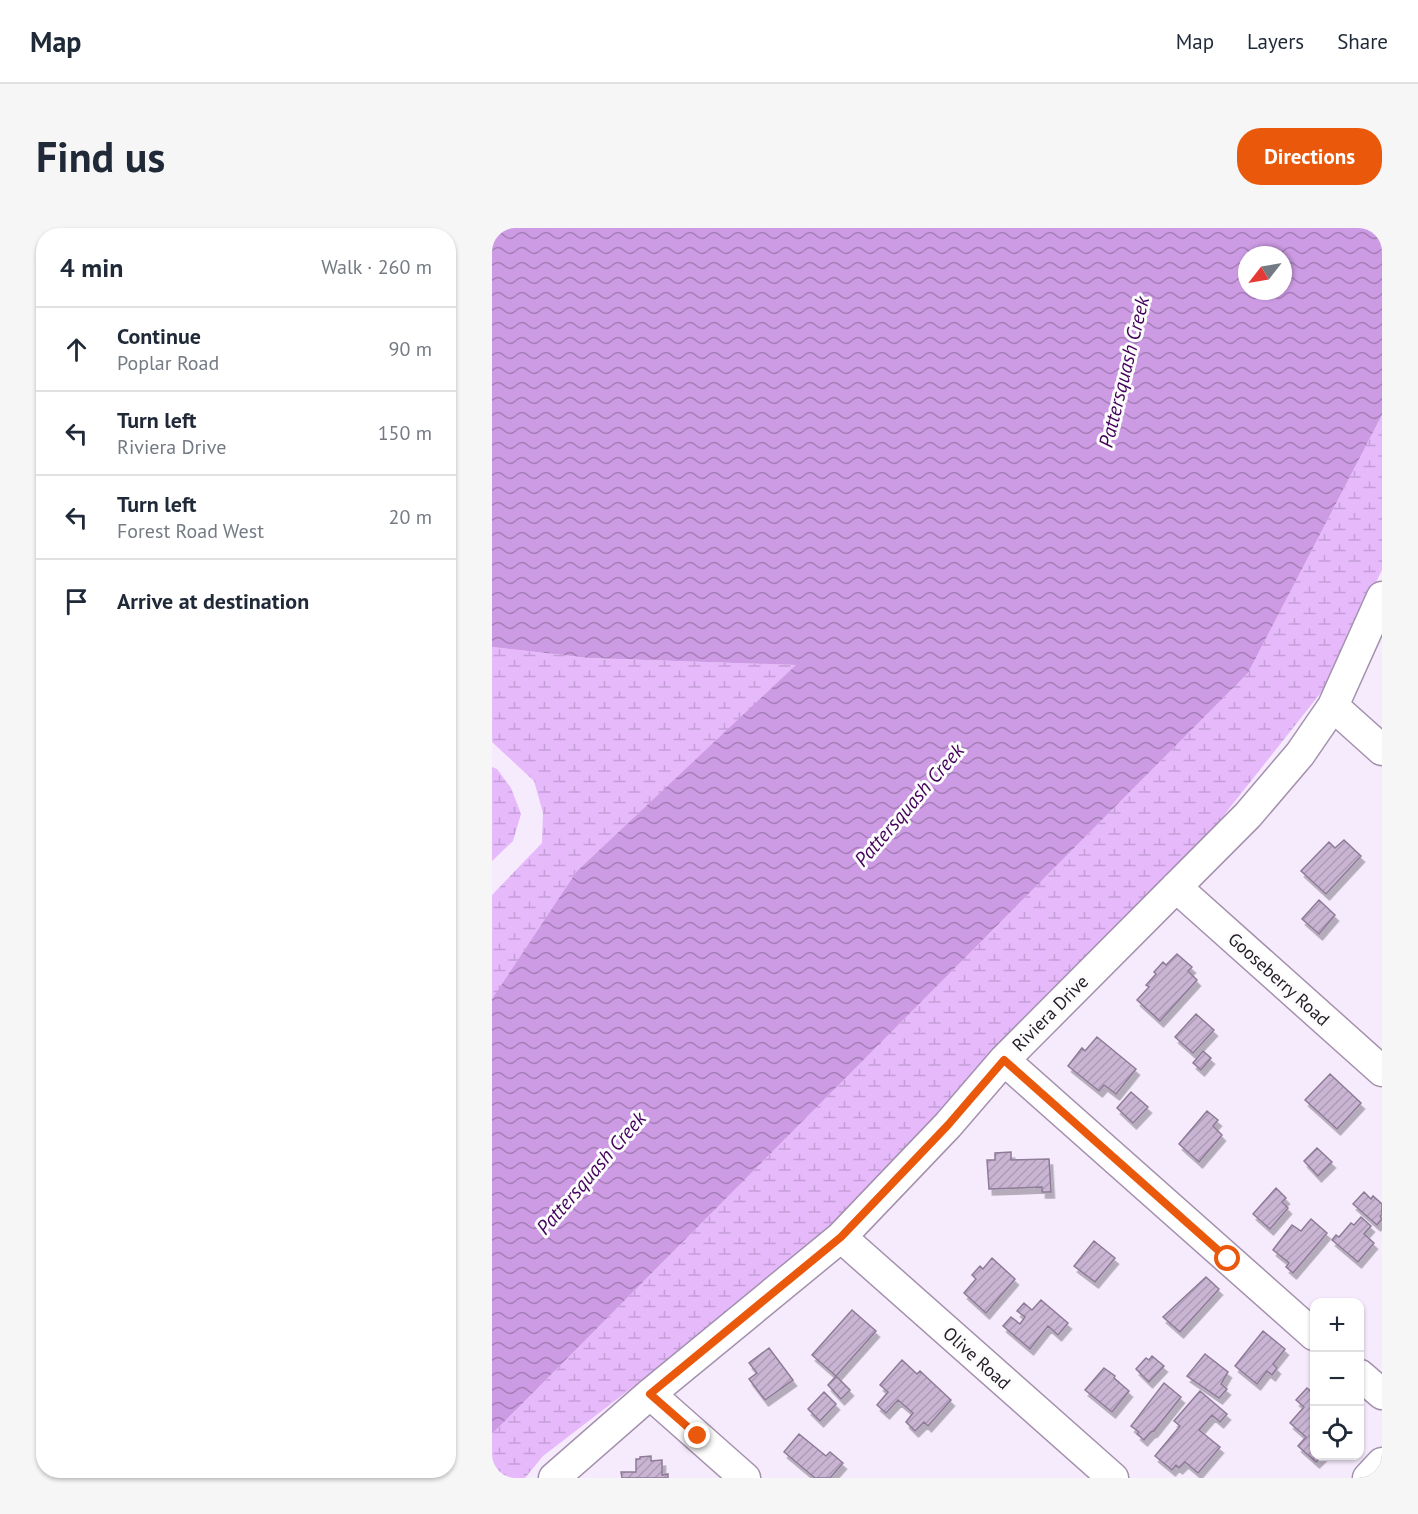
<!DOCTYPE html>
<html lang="en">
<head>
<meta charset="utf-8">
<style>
  :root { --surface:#fff; --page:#f6f6f7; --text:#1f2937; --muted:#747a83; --line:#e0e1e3; --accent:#ea580c }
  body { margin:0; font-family:"PT Sans",sans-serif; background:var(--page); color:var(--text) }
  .controls { position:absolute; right:18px; bottom:18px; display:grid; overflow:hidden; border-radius:12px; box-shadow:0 2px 4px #0004 }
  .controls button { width:54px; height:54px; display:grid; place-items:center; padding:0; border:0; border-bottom:2px solid var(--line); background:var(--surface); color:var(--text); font:30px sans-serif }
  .compass { position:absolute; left:746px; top:18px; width:54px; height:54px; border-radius:50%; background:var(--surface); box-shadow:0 2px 4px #0004; rotate:239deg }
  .stop { position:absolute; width:18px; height:18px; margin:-14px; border:4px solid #ea580c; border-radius:50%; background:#fff }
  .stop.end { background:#ea580c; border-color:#fff; box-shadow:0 2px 6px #0008 }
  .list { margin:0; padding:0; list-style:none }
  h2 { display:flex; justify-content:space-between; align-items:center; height:78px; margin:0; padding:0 24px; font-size:26px }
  h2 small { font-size:20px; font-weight:400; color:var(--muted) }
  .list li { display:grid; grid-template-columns:39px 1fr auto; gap:18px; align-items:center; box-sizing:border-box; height:84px; padding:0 24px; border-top:2px solid var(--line) }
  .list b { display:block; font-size:22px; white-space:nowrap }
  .list p { margin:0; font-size:20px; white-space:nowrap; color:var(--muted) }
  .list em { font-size:20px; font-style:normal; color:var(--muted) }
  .icon { flex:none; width:33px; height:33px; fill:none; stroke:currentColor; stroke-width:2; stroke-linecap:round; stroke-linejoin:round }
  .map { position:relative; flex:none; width:890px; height:1250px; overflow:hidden; border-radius:24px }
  header { display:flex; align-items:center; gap:36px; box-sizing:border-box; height:84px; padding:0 30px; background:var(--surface); border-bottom:2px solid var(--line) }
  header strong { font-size:28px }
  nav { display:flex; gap:33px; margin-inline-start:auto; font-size:21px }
  .intro { display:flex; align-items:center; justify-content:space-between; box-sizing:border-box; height:144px; padding:0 36px }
  h1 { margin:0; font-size:42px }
  .button { padding:15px 27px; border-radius:24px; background:var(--accent); color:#fff; font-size:21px; font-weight:700 }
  main { display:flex; gap:36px; padding:0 36px }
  aside { flex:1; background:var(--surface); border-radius:24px; box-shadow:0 2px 4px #0004 }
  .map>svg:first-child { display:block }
  .wetland { fill:url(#wetland-marsh) }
  .water { fill:url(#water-waves); fill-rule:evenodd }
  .building { fill:url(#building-hatch); stroke:#8e7b97; stroke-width:1.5; filter:url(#shadow) }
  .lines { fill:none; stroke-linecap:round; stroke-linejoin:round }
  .minor-casing { stroke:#a491ae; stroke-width:33 }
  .minor { stroke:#fff; stroke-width:30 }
  .route { stroke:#ea580c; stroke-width:8 }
  .labels { text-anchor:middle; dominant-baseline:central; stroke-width:6; stroke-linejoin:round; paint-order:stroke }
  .street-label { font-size:18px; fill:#231b26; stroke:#fcfcfc }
  .water-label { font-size:20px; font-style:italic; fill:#44015b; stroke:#fcfcfc }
</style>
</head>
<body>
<header>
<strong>Map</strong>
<nav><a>Map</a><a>Layers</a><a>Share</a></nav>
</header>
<div class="intro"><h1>Find us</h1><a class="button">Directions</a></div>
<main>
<aside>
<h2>4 min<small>Walk · 260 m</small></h2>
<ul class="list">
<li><svg class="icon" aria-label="ahead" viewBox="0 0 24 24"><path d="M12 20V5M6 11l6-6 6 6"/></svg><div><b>Continue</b><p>Poplar Road</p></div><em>90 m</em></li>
<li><svg class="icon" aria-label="left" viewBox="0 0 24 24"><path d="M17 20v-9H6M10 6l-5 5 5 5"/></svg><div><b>Turn left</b><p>Riviera Drive</p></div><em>150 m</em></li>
<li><svg class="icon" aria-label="left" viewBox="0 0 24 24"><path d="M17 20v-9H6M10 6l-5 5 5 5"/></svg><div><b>Turn left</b><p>Forest Road West</p></div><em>20 m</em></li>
<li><svg class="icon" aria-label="arrive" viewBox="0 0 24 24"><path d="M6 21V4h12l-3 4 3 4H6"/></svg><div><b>Arrive at destination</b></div></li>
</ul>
</aside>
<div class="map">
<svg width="890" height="1250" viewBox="0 0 890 1250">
  <defs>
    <pattern id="wetland-marsh" width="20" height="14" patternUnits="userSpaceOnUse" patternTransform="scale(1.5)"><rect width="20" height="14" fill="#e6b9fb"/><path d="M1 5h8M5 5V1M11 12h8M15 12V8" fill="none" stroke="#c59ed7"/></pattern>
    <pattern id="water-waves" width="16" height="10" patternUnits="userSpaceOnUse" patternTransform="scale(1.5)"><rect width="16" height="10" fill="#cc9be3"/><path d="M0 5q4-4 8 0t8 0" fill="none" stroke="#a57eb8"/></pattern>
    <pattern id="building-hatch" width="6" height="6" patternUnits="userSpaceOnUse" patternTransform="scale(1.5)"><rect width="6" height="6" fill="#c9b5d3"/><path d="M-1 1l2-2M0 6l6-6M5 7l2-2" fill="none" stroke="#ac9bb5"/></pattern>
    <filter id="shadow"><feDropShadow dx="3.5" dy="6" stdDeviation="0" flood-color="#0004"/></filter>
  </defs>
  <rect width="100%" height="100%" fill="#f6eafd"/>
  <path class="wetland" d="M 890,187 L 890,342 L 831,462 L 725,596 L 578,747 L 407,940 L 278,1054 L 51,1228 L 33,1250 L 0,1250 L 0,1206 L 756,445 Z
    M 0,419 L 97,430 L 305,437 L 85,643 L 0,784 L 0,667 L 50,615 L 51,585 L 42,553 L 0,514 Z
    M 0,539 L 5,541 L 19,560 L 29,586 L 21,613 L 0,633 Z"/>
  <path class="water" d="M 0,0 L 890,0 L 890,187 L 756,445 L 0,1206 L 0,771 L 85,643 L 304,437 L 97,430 L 0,419 ZM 755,27 L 791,27 L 791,63 L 755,63 Z"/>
  <path class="building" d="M 852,612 L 869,628 L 834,666 L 809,643 L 837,614 L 843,620 Z
    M 827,672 L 843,687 L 827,706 L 810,691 Z
    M 685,726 L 700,739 L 696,743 L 705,752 L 668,793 L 645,772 L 657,759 L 654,757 L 664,746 L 662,744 L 671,734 L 674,737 Z
    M 704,786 L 722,802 L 701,825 L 683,809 Z
    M 605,809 L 644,841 L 624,866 L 612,857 L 607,863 L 576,838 L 590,820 L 593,823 Z
    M 711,823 L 719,830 L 709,842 L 701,835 Z
    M 838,846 L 869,875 L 845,901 L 813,872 Z
    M 639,864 L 656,879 L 641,895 L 625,880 Z
    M 715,883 L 726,892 L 721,898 L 730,907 L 707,934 L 687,916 Z
    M 825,920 L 840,934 L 826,948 L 812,933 Z
    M 519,924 L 519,932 L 557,931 L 559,964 L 550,964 L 550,959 L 497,961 L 495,932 L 503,932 L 503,925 Z
    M 784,960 L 794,970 L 790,974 L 796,980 L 778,1001 L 761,986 Z
    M 872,964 L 879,971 L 881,968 L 890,976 L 890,986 L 888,988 L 890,991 L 885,997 L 861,976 Z
    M 869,989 L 879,998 L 872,1006 L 882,1015 L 866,1034 L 840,1012 L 844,1007 L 847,1009 L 859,995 L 862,997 Z
    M 819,991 L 835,1005 L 801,1045 L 794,1039 L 797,1035 L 781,1022 L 800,997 L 809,1003 Z
    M 602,1013 L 623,1030 L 603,1054 L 582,1038 Z
    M 500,1030 L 523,1051 L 494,1085 L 472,1065 L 484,1051 L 480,1047 L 488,1038 L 491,1041 Z
    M 714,1049 L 727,1061 L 688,1104 L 671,1089 Z
    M 549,1072 L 576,1095 L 566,1107 L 556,1098 L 538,1121 L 511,1098 L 519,1089 L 528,1096 L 533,1089 L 525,1083 L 532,1075 L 540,1082 Z
    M 360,1082 L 384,1103 L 344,1148 L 320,1127 Z
    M 771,1103 L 793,1121 L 781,1136 L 785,1140 L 780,1147 L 775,1143 L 765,1156 L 743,1138 Z
    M 277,1120 L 301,1152 L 273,1172 L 257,1151 L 265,1145 L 257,1135 Z
    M 713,1126 L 736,1144 L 729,1156 L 735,1161 L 727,1170 L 695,1148 Z
    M 660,1128 L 672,1138 L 657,1154 L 644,1141 L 654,1130 L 657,1132 Z
    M 410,1132 L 425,1146 L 428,1143 L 459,1172 L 436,1198 L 432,1194 L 423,1203 L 414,1194 L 421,1185 L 406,1172 L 394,1185 L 385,1177 L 396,1164 L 388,1157 Z
    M 612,1140 L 623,1148 L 622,1150 L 637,1163 L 620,1184 L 593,1162 Z
    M 344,1148 L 358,1162 L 349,1171 L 336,1157 Z
    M 672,1155 L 689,1169 L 662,1203 L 659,1204 L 652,1212 L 645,1206 L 647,1204 L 639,1198 Z
    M 815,1160 L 822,1166 L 822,1228 L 830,1228 L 824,1234 L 806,1218 L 814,1209 L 798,1195 L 812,1179 L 804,1172 Z
    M 708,1163 L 735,1186 L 728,1194 L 720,1187 L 707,1202 L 728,1219 L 706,1245 L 693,1234 L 687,1240 L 684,1237 L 680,1242 L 663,1228 L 688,1198 L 682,1193 Z
    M 332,1164 L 344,1176 L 328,1193 L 316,1181 Z
    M 307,1206 L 334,1228 L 338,1224 L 351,1235 L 338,1250 L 323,1250 L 292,1224 Z
    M 159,1228 L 159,1233 L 170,1232 L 170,1247 L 176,1246 L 176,1250 L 130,1250 L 129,1244 L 144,1244 L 144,1231 L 148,1231 L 148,1229 Z"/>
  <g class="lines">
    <defs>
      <path id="minor" d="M 841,478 L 890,522
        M 684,659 L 890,843
        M 512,832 L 822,1107
        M 349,1009 L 621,1250
        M 868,1147 L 890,1166
        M 158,1166 L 253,1250
        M 62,1250 L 158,1166 L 349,1009 L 456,897 L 512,832 L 756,587 L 808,526 L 841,478 L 890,369
        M 876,1250 L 890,1235"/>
    </defs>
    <use href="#minor" class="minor-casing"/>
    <use href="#minor" class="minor"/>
  </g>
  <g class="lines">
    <path class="route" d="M 206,1208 L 158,1166 L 349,1009 L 456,897 L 512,832 L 736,1031"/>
  </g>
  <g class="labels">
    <g class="street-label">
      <text transform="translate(787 751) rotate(42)">Gooseberry Road</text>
      <text transform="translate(558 785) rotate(-45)">Riviera Drive</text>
      <text transform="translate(485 1130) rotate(42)">Olive Road</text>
    </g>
    <g class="water-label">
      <text transform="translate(632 144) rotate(-76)">Pattersquash Creek</text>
      <text transform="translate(417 577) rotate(-49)">Pattersquash Creek</text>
      <text transform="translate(99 945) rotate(-49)">Pattersquash Creek</text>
    </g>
  </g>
</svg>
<div class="controls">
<button>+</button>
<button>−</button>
<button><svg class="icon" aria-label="locate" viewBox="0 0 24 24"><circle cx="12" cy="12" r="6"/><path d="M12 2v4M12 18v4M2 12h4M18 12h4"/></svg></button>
</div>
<svg class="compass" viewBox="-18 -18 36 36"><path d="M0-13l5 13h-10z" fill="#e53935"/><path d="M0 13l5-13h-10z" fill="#747a83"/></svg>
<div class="stop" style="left:736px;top:1031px"></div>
<div class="stop end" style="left:206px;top:1208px"></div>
</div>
</main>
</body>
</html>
